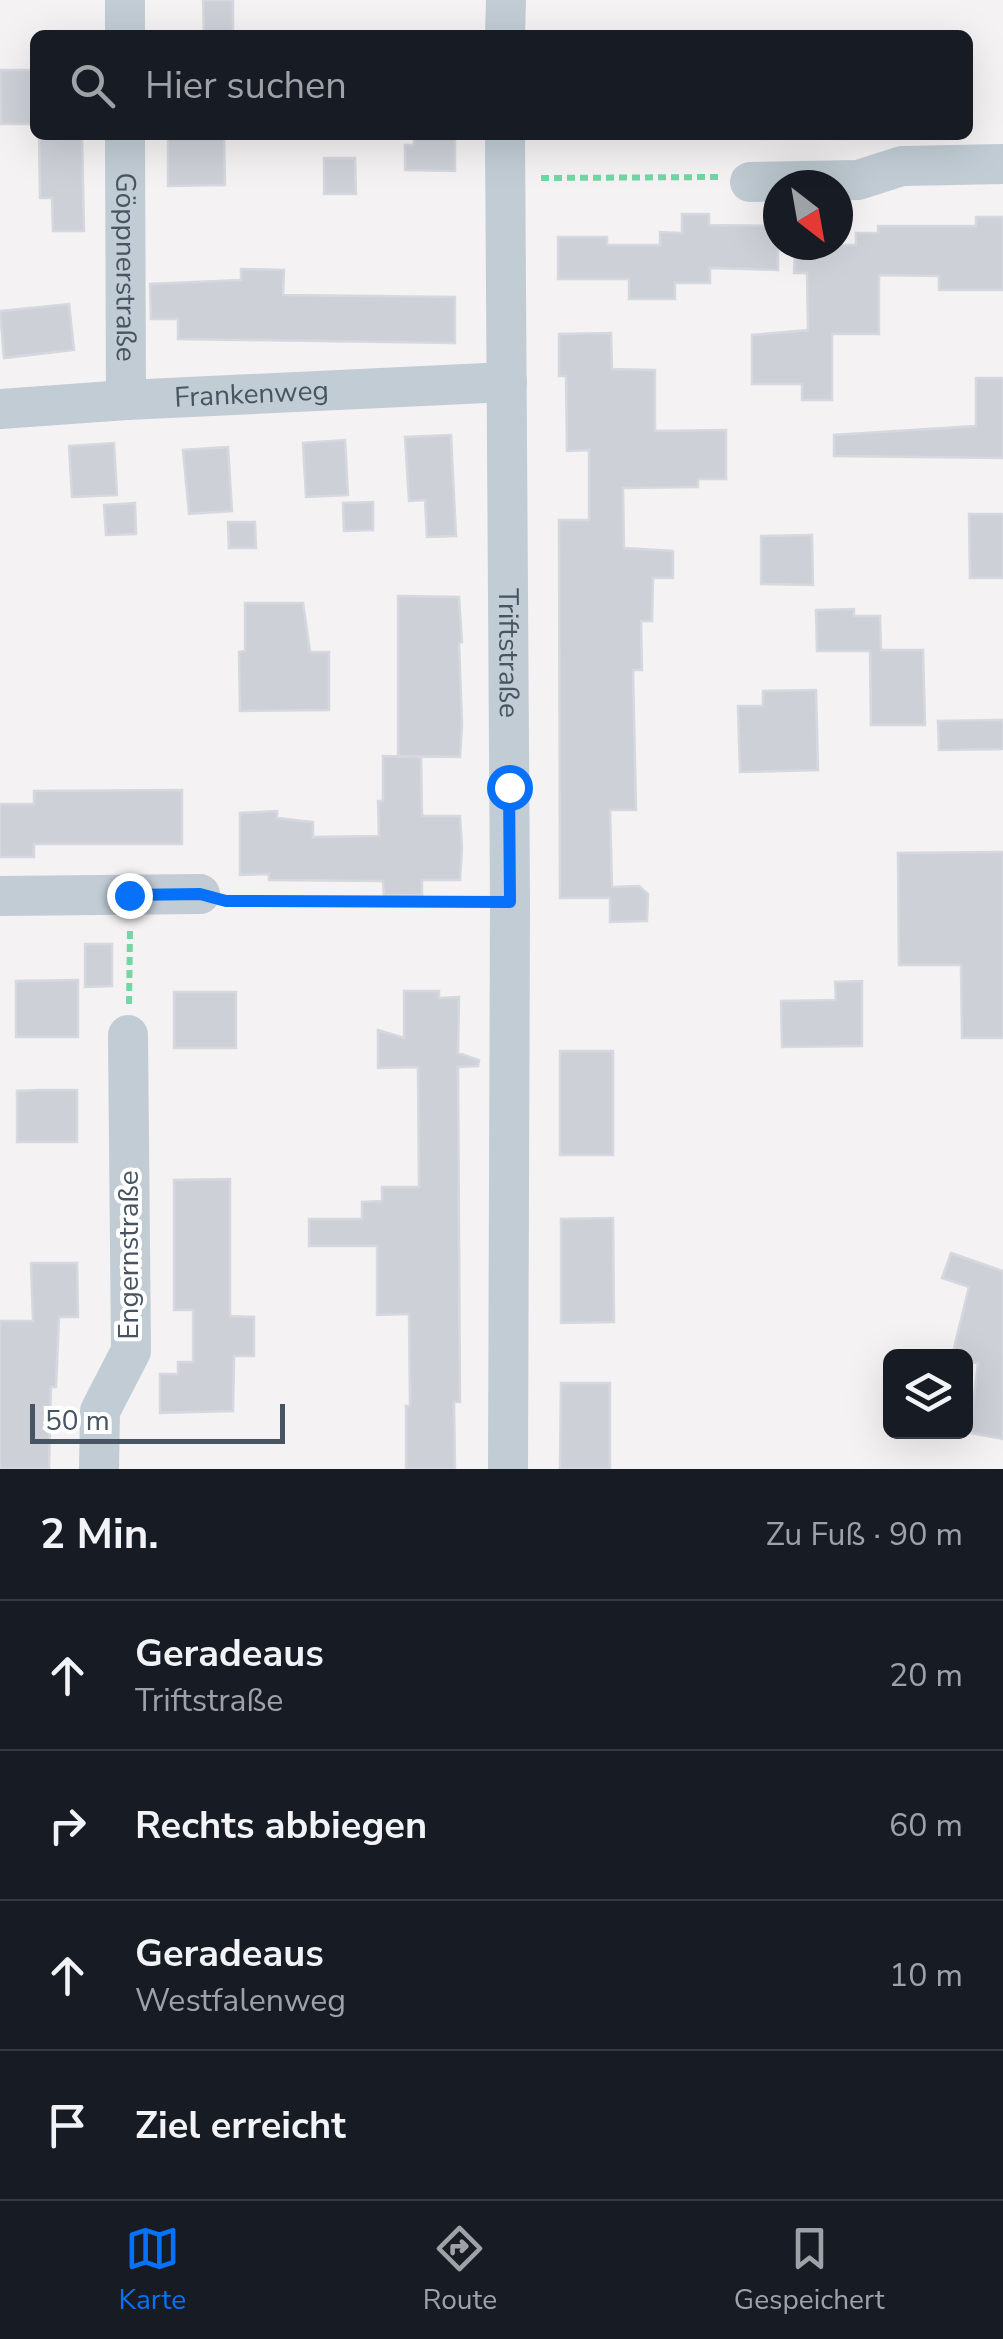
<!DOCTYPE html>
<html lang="de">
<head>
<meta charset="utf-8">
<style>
  :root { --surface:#171b24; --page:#242831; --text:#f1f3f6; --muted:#9ea1a6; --line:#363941; --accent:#0772f9 }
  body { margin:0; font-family:"Nunito Sans",sans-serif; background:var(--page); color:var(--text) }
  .controls { position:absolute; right:30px; bottom:30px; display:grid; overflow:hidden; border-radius:15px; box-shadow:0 10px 40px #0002 }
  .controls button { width:90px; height:90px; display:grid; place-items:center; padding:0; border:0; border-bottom:2px solid var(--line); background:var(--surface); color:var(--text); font:50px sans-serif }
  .compass { position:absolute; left:763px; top:170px; width:90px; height:90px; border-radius:50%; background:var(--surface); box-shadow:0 10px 40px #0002; rotate:149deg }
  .scale { position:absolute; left:30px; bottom:25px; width:255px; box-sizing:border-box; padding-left:10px; border:5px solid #475562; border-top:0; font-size:28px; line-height:35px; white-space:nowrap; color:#475562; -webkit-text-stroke:8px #fff; paint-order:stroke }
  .stop { position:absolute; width:30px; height:30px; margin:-22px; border:8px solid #0772f9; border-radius:50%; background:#fff }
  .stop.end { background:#0772f9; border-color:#fff; box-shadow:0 2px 10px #0008 }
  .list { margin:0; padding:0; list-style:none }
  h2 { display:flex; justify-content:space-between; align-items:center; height:130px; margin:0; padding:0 40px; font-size:42px }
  h2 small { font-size:32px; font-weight:400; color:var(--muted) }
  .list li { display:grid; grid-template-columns:65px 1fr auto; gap:30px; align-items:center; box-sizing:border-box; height:150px; padding:0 40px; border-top:2px solid var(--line) }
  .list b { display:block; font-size:38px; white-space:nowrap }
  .list p { margin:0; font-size:32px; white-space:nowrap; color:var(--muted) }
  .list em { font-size:32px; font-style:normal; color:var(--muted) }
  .icon { flex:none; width:55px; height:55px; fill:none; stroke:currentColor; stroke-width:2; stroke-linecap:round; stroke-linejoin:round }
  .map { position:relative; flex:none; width:1003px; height:1469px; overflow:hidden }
  .search { position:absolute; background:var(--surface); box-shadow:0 10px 40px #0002; left:30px; right:30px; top:30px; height:110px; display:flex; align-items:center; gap:25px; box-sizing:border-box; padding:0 35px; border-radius:15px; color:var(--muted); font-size:38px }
  .sheet { height:730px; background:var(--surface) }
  nav { display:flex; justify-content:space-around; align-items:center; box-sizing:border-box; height:140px; border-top:2px solid var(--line); background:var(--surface); font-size:28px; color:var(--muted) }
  nav a { display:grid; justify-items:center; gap:5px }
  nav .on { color:var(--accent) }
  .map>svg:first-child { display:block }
  .building { fill:#cdd1d7; stroke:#d5d8de; stroke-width:2.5 }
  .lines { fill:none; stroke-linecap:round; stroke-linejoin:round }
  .path { stroke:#71d7a4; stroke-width:6; stroke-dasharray:8 5; stroke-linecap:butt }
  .street { stroke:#c1ccd4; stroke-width:40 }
  .route { stroke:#0772f9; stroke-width:12 }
  .labels { text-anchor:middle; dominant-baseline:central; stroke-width:8; stroke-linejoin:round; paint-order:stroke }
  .street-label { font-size:28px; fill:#475562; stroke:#fff }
</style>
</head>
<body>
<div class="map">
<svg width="1003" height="1469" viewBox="0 0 1003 1469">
  <rect width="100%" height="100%" fill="#f4f2f2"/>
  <path class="building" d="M 203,0 L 233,0 L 233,35 L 204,35 Z
    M 0,70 L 35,70 L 35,124 L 1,124 Z
    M 39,135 L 82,135 L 84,231 L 53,231 L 52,198 L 40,198 Z
    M 168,135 L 224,135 L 225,185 L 168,186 Z
    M 414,135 L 455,135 L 455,171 L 405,170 L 405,145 L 414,145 Z
    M 324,158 L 355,158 L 356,194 L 324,194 Z
    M 682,214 L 709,214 L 709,225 L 778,226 L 778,270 L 710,268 L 710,283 L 675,283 L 675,299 L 629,299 L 629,279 L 558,279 L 558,237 L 607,237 L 607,245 L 660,245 L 660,232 L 682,233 Z
    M 976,217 L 1003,217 L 1003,290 L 939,290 L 939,276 L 879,275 L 879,334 L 832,334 L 832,400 L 802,400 L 802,384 L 752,384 L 752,335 L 808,330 L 807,273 L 794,273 L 795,245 L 856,245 L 856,233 L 878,233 L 878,226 L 976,226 Z
    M 241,269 L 284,270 L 283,295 L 455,297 L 455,343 L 178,339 L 178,319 L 151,319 L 150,284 L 241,280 Z
    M 69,304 L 74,350 L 4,358 L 0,311 Z
    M 611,333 L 612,369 L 655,370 L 655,431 L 726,430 L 726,479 L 698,479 L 698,487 L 623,488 L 624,548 L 673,551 L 673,578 L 653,578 L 652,621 L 641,621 L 642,670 L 633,670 L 636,810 L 610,810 L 612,887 L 639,886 L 648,894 L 647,921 L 610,922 L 610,898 L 560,898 L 559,520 L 589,520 L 589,450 L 567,451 L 566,376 L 559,376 L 559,334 Z
    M 976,378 L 1003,378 L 1003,458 L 834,456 L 834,435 L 976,426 Z
    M 451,435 L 456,536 L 427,537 L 425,500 L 409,501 L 405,437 Z
    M 345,440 L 348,495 L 306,497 L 303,443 Z
    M 114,443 L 117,495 L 72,497 L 69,446 Z
    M 228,447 L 232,511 L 189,514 L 183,450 Z
    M 373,502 L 373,530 L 344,531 L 343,503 Z
    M 135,503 L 136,534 L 106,535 L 104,505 Z
    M 969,514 L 1003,514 L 1003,578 L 970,578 Z
    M 228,522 L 255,522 L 256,548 L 229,548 Z
    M 812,535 L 813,585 L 761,584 L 761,536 Z
    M 398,596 L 459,597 L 462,642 L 459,643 L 462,725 L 460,757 L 398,756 Z
    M 245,603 L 303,603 L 310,652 L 329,652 L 329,710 L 240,711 L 239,652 L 245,651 Z
    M 854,609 L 854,616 L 880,616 L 881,650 L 923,650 L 925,725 L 871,725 L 870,651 L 817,651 L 816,610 Z
    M 816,690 L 818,770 L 740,772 L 738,706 L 763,706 L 763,691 Z
    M 1003,720 L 1003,749 L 939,750 L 938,721 Z
    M 383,756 L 421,757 L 422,816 L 460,816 L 462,848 L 460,880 L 422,880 L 422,895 L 384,895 L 383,881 L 269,880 L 269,874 L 240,875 L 240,813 L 277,811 L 277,818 L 313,822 L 313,837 L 379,836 L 378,801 L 383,801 Z
    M 182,790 L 182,844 L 34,844 L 34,857 L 0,857 L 0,804 L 34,804 L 34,791 Z
    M 1003,852 L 1003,1038 L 962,1038 L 961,965 L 899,965 L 898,853 Z
    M 85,944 L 112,944 L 112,986 L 85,987 Z
    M 78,980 L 78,1037 L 16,1037 L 16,981 Z
    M 862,981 L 862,1046 L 782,1047 L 781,1001 L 836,1000 L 835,982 Z
    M 404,991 L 439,991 L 439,998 L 459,997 L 458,1053 L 479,1060 L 478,1066 L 458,1067 L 460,1402 L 454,1402 L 455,1469 L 406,1469 L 406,1406 L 410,1406 L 409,1314 L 377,1315 L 377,1246 L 309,1246 L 309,1219 L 362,1219 L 362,1202 L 382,1201 L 382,1187 L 419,1187 L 418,1067 L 378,1068 L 378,1030 L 404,1038 Z
    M 174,992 L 236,992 L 236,1048 L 174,1048 Z
    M 560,1051 L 613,1051 L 613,1155 L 560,1155 Z
    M 40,1090 L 77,1090 L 77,1142 L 17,1142 L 17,1091 Z
    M 230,1179 L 230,1316 L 254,1317 L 254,1356 L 234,1356 L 233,1411 L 160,1413 L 160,1374 L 178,1374 L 178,1362 L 193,1362 L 193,1310 L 174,1310 L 174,1180 Z
    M 613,1218 L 614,1322 L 561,1323 L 561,1219 Z
    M 951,1253 L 1003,1271 L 1003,1439 L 970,1433 L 978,1363 L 966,1362 L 966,1356 L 952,1356 L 969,1287 L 942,1278 Z
    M 31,1263 L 77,1263 L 78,1317 L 59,1317 L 56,1387 L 51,1387 L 49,1469 L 0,1469 L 0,1321 L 33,1321 Z
    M 561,1383 L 610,1383 L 610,1469 L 560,1469 Z"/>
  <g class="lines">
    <path class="path" d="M 541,178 L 719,177
      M 231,901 L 474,901
      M 129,1004 L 130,931"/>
    <g class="street">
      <path d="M 125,0 L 125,35"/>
      <path d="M 505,35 L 506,0"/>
      <path id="s1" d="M 125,135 L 126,400"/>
      <path id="s2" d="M 505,135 L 510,902 L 508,1469"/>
      <path d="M 750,182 L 858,180 L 902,166 L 1003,164"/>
      <path id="s3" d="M 0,409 L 126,400 L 507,382"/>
      <path d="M 0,896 L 200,894"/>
      <path d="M 99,1469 L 100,1411 L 131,1351 L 128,1035"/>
    </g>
  </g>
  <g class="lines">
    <path class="route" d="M 129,895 L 200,894 L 226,901 L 510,902 L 509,787"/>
  </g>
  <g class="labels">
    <g class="street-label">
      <text stroke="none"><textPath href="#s1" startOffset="132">Göppnerstraße</textPath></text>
      <text stroke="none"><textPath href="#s3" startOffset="252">Frankenweg</textPath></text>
      <text stroke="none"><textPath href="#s2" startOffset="518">Triftstraße</textPath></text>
      <text transform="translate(129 1255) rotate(-90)">Engernstraße</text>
    </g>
  </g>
</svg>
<div class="controls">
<button><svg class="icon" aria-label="layers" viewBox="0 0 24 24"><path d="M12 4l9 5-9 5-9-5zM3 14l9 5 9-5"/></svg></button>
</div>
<svg class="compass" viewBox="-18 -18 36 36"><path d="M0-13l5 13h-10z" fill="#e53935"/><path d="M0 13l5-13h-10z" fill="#9ea1a6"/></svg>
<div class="scale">50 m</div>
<div class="stop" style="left:509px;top:787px"></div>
<div class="stop end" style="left:129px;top:895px"></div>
<div class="search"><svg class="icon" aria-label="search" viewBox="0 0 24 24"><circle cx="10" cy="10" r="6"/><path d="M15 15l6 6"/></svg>Hier suchen</div>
</div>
<section class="sheet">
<h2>2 Min.<small>Zu Fuß · 90 m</small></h2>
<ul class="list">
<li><svg class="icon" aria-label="ahead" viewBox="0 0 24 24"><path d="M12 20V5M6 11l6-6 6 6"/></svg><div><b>Geradeaus</b><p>Triftstraße</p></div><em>20 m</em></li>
<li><svg class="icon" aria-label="right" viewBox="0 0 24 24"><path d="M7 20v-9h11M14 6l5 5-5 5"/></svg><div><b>Rechts abbiegen</b></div><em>60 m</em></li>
<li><svg class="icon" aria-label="ahead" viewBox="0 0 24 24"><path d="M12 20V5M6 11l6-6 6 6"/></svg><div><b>Geradeaus</b><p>Westfalenweg</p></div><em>10 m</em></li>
<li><svg class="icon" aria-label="arrive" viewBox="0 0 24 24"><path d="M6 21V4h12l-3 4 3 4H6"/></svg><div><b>Ziel erreicht</b></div></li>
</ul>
</section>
<nav>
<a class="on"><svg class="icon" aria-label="map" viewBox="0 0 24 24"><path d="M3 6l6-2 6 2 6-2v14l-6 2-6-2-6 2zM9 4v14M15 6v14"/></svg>Karte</a>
<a><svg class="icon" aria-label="directions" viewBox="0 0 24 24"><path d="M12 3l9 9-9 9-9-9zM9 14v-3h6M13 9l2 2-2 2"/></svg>Route</a>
<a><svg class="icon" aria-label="saved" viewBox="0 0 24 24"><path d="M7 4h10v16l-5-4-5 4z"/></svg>Gespeichert</a>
</nav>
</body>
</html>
